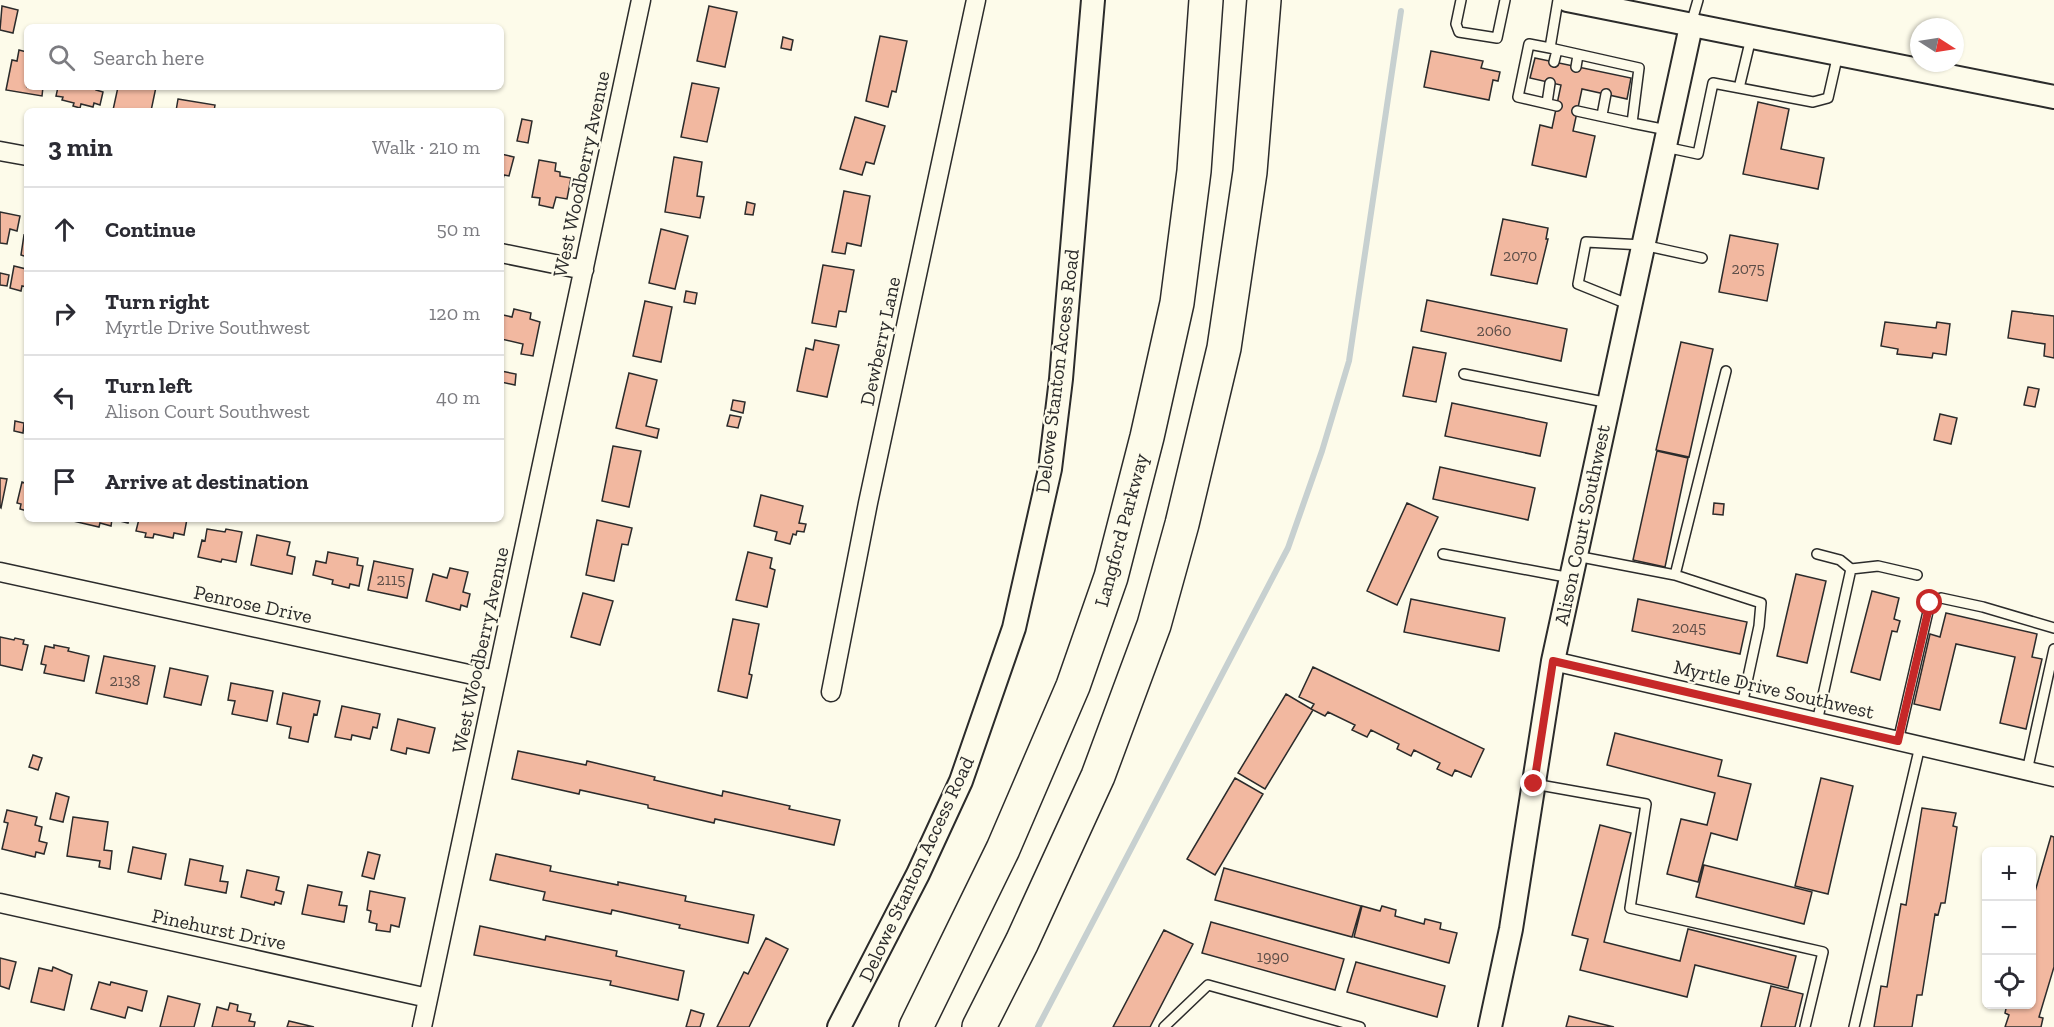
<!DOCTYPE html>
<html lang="en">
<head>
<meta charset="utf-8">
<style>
  :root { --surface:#fff; --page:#f7f7f7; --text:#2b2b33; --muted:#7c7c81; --line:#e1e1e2 }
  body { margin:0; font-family:"Zilla Slab",serif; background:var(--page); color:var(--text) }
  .controls { position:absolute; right:18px; bottom:18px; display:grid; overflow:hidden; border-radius:9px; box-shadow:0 2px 4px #0004 }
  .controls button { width:54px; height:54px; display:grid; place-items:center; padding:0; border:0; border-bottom:2px solid var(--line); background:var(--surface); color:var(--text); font:30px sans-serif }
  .compass { position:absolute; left:1910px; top:18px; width:54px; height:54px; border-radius:50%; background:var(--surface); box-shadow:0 2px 4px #0004; rotate:102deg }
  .stop { position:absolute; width:18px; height:18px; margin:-14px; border:4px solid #c62828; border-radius:50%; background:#fff }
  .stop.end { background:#c62828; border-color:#fff; box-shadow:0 2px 6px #0008 }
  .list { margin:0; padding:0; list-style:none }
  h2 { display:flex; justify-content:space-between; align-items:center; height:78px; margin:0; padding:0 24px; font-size:26px }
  h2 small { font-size:20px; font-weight:400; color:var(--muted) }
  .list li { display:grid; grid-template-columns:39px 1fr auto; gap:18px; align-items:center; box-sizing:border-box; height:84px; padding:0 24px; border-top:2px solid var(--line) }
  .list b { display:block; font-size:22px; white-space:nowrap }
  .list p { margin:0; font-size:20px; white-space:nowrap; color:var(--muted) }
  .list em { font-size:20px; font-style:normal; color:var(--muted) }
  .icon { flex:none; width:33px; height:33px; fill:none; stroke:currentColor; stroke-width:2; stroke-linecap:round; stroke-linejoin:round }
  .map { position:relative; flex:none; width:2054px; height:1027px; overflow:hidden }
  .search { position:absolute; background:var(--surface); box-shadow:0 2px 4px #0004; left:24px; top:24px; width:480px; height:66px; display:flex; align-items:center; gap:15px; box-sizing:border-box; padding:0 21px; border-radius:9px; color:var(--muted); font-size:22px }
  .panel { position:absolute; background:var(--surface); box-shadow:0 2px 4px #0004; left:24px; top:108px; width:480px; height:414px; border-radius:9px }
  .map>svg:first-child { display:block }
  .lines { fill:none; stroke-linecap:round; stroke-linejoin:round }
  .stream { stroke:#c7d0d0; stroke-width:6 }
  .building { fill:#f2b8a0; stroke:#2b2b2b; stroke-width:1.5 }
  .service-casing { stroke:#2b2b2b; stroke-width:12 }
  .minor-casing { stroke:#2b2b2b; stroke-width:21 }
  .tertiary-casing { stroke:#2b2b2b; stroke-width:26 }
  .motorway-casing { stroke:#2b2b2b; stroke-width:36 }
  .service { stroke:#fdfbea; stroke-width:9 }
  .minor { stroke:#fdfbea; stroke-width:18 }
  .tertiary { stroke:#fdfbea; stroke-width:22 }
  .motorway { stroke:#fdfbea; stroke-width:33 }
  .route { stroke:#c62828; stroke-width:8 }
  .labels { text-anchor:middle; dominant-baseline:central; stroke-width:4.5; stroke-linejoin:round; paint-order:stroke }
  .number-label { font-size:16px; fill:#5d4e48 }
  .street-label { font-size:20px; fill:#2b2b2b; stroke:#fdfbea }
</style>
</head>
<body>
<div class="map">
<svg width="2054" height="1027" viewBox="0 0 2054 1027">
  <rect width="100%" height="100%" fill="#fdfbea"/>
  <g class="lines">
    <path class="stream" d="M 1038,1027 L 1288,548 L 1322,451 L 1349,361 L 1401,11"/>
  </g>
  <path class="building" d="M 2,6 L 18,10 L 13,33 L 0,30 Z
    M 709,6 L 737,12 L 725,67 L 697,61 Z
    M 880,36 L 907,41 L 896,92 L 892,91 L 888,107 L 866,101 Z
    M 783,37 L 793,40 L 791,50 L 781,48 Z
    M 19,50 L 27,52 L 27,87 L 43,87 L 42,96 L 6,90 L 12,60 L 17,61 Z
    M 1431,51 L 1483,61 L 1481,68 L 1500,72 L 1498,81 L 1493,80 L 1489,100 L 1424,87 Z
    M 1535,58 L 1631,78 L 1627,99 L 1582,89 L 1573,131 L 1595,136 L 1586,177 L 1532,165 L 1540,125 L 1552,128 L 1561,85 L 1530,78 Z
    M 692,83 L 719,88 L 707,142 L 681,137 Z
    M 58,87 L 97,87 L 96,90 L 103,92 L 100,105 L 94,103 L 93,107 L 81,104 L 80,108 L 73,106 L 74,103 L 62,100 L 63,97 L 56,96 Z
    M 118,87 L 156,87 L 151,111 L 113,110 Z
    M 178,99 L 215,105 L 214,111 L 176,111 Z
    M 1758,102 L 1789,109 L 1781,149 L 1824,158 L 1818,189 L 1743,174 Z
    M 855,117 L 885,126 L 874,164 L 866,162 L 862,175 L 840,169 Z
    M 522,119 L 532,121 L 528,143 L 517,141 Z
    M 501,154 L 514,157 L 509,176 L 504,175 L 501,187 Z
    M 674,157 L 702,162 L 697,196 L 704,197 L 700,218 L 665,212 Z
    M 539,160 L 556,163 L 555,171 L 560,172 L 560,176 L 571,178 L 567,199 L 556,197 L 553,208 L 539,205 L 540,198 L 532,197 Z
    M 844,191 L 870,196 L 861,246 L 847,243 L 845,254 L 832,252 Z
    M 747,202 L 755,204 L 753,215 L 745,214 Z
    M 0,212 L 20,216 L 17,231 L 10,229 L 7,244 L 0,243 Z
    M 1503,219 L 1548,228 L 1546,239 L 1548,239 L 1537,284 L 1491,275 Z
    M 661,229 L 688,236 L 675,289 L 649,283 Z
    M 24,235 L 27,236 L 27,257 L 21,255 Z
    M 1730,235 L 1778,244 L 1767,301 L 1719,292 Z
    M 823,265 L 854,270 L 846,312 L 839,311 L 836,327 L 812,323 Z
    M 14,266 L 26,269 L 27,271 L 27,287 L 22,286 L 21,291 L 10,288 Z
    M 0,273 L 9,275 L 7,286 L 0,285 Z
    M 686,291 L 697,293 L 695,304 L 684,302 Z
    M 1427,300 L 1567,329 L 1561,361 L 1421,331 Z
    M 645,301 L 672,307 L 661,362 L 633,356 Z
    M 514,309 L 531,313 L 530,319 L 540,322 L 533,356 L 521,354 L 523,344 L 501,339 L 503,315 L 512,317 Z
    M 2012,311 L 2054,316 L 2054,358 L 2044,356 L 2045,344 L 2008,338 Z
    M 1885,322 L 1936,328 L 1937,322 L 1950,324 L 1946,355 L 1933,353 L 1932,358 L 1897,354 L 1898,349 L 1881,346 Z
    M 815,340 L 839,345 L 827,397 L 797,391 L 806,348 L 813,350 Z
    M 1681,342 L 1713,349 L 1689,457 L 1656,450 Z
    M 1413,347 L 1446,353 L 1436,402 L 1403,396 Z
    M 501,371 L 516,374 L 515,385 L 501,382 Z
    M 629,373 L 657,380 L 646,426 L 659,429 L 657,438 L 616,428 Z
    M 2028,387 L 2039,389 L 2035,407 L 2024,405 Z
    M 733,400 L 745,402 L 743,413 L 731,410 Z
    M 1452,403 L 1547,423 L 1540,456 L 1445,436 Z
    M 1940,414 L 1957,418 L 1951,444 L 1934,440 Z
    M 730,415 L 741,417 L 738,428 L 727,426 Z
    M 15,421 L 24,423 L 23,433 L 14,431 Z
    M 613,446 L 641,451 L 629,507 L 602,501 Z
    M 1657,451 L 1688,458 L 1665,567 L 1633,560 Z
    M 1440,467 L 1535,488 L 1528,520 L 1433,499 Z
    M 0,478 L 7,479 L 1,508 L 0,507 Z
    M 22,482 L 27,484 L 27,511 L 20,509 L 21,504 L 17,503 Z
    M 761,495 L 803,506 L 799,523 L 806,524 L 804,532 L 797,531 L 796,535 L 793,534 L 790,544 L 775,540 L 777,532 L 754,526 Z
    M 1407,503 L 1438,517 L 1397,605 L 1367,591 Z
    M 1714,503 L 1724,504 L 1723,515 L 1713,514 Z
    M 74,519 L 129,519 L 128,523 L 112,519 L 111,526 L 100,523 L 99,527 L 73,521 Z
    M 139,519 L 187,519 L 184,535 L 174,533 L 173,538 L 154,534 L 153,538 L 145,537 L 146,533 L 136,531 Z
    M 597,520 L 632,528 L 628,545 L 622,544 L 614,581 L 586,575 Z
    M 207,529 L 225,532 L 226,529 L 242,532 L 236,562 L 222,559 L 221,562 L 198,557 L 202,540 L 205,541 Z
    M 257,535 L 290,542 L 287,555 L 295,557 L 292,574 L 251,565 Z
    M 328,552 L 358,558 L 357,565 L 363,566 L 359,586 L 350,584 L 349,588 L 332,584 L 333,580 L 313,575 L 316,561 L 326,563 Z
    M 748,552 L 772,558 L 770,568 L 775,570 L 767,607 L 736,600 Z
    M 374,561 L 413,569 L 407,598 L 368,590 Z
    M 450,568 L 468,572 L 463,592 L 470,594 L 467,607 L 461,605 L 460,610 L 426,601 L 433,574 L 447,578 Z
    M 1796,574 L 1826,581 L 1807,663 L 1777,656 Z
    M 1872,591 L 1899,598 L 1894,619 L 1900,621 L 1897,632 L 1892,631 L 1880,680 L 1851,672 Z
    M 583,593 L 613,601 L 600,645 L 571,637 Z
    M 1411,599 L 1505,618 L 1499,651 L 1404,632 Z
    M 1638,599 L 1747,622 L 1740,654 L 1632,631 Z
    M 1946,613 L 2037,634 L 2032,657 L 2042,659 L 2026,729 L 2000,723 L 2015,657 L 1956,644 L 1940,710 L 1914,704 L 1930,634 L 1940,637 Z
    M 733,619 L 759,624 L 749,674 L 752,675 L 747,698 L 718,691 Z
    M 0,637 L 14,640 L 15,638 L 24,640 L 23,644 L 28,645 L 22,670 L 0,665 Z
    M 54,645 L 69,648 L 68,651 L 89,656 L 84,681 L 44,673 L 46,665 L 41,664 L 45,646 L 54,648 Z
    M 104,656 L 155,666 L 147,704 L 96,693 Z
    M 1313,667 L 1484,749 L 1471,777 L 1455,770 L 1452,776 L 1437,769 L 1440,763 L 1414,750 L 1411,756 L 1397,749 L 1399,744 L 1371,730 L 1367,737 L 1352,730 L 1355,725 L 1328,712 L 1325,716 L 1311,709 L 1314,704 L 1299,697 Z
    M 170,668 L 208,676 L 201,705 L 164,697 Z
    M 231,683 L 273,691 L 267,721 L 232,714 L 235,701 L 228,700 Z
    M 283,693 L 320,701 L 317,715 L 314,714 L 308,742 L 289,738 L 291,727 L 277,724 Z
    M 1286,694 L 1313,710 L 1265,789 L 1238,773 Z
    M 342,706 L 380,714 L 377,728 L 373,727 L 370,739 L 352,735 L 351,740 L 335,737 Z
    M 398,719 L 435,728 L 429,753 L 407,748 L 406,754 L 391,750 Z
    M 1615,733 L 1722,760 L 1718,776 L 1751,784 L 1737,840 L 1711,833 L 1698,882 L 1667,874 L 1681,819 L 1707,825 L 1715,793 L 1607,765 Z
    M 518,751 L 586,765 L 587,761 L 655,777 L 654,780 L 722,796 L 723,791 L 790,806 L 789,809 L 840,820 L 834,845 L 715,819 L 714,823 L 648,808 L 648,805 L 580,790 L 579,794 L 512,779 Z
    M 33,755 L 42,758 L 38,770 L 29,767 Z
    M 1235,778 L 1263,794 L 1215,875 L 1187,859 Z
    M 1821,778 L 1853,786 L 1828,894 L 1795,886 Z
    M 56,793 L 69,797 L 63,822 L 50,819 Z
    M 1922,808 L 1956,813 L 1953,826 L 1957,827 L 1945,903 L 1941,903 L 1938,915 L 1935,914 L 1922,995 L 1917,995 L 1912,1027 L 1874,1027 L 1881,986 L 1887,987 L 1901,904 L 1906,905 Z
    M 7,810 L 37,817 L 35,825 L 42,827 L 39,841 L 47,843 L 44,854 L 36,852 L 35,857 L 2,849 L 8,823 L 4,822 Z
    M 73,817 L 108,822 L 104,850 L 112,851 L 110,869 L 99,867 L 100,861 L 67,856 Z
    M 1600,825 L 1631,833 L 1604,942 L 1680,961 L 1688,929 L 1796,956 L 1788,988 L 1695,965 L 1687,997 L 1580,970 L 1588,939 L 1572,935 Z
    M 2051,836 L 2054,837 L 2054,967 L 2039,1017 L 2043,1018 L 2041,1027 L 2005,1027 L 2009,1015 L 2005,1013 L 2007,1004 L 2032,1004 L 2032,902 Z
    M 133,847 L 166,854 L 161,879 L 128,872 Z
    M 368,852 L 380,855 L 374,879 L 362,876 Z
    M 496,854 L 551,866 L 550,871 L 618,885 L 618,882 L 686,896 L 685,901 L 754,915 L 748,943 L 679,928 L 680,925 L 612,910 L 611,914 L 543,900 L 545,892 L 490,880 Z
    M 190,859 L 223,866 L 220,881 L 228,882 L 226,893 L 185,885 Z
    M 1704,865 L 1812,892 L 1804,924 L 1696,897 Z
    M 1224,868 L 1361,906 L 1352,937 L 1215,900 Z
    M 247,870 L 279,877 L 276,890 L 284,892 L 281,904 L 275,902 L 274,905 L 241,897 Z
    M 308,885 L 342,892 L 339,905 L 347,906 L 344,922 L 302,914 Z
    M 370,891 L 405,898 L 399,927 L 391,925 L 390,932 L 376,930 L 377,924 L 369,922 L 371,911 L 367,910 Z
    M 1362,906 L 1380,911 L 1382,906 L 1396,910 L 1395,916 L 1424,924 L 1425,919 L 1441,923 L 1440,929 L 1457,933 L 1449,963 L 1354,937 Z
    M 1211,922 L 1344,959 L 1335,990 L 1202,953 Z
    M 480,926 L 545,940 L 546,936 L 617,951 L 616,956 L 684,971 L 678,1000 L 610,985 L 611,981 L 474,955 Z
    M 1164,930 L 1193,944 L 1150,1027 L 1113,1027 Z
    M 766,938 L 788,949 L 749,1027 L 717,1027 L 744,972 L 748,974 Z
    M 0,958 L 16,962 L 9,989 L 0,986 Z
    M 1356,962 L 1445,986 L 1437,1017 L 1347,992 Z
    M 53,967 L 72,975 L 64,1010 L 31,1002 L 39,968 L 52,971 Z
    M 99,982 L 110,985 L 111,982 L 147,991 L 142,1011 L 128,1007 L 125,1018 L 91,1009 Z
    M 1771,986 L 1803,994 L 1795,1027 L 1761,1027 Z
    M 168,996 L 200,1004 L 194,1027 L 160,1027 Z
    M 230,1003 L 238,1005 L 237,1011 L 251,1014 L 249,1021 L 255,1022 L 254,1027 L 212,1027 L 217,1007 L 228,1010 Z
    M 691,1010 L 704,1014 L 700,1027 L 686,1027 Z
    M 1569,1016 L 1614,1027 L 1566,1027 Z
    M 289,1021 L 314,1027 L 287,1027 Z"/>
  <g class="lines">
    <defs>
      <path id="service" d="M 1461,0 L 1456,24 L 1459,32 L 1497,38 L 1505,0
        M 1558,0 L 1550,48 L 1639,68 L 1632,123 L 1667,130
        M 1691,24 L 1698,0
        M 1550,48 L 1529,44 L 1518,97 L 1557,106
        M 1554,62 L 1557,50
        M 1576,67 L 1578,55
        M 1739,88 L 1751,38
        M 1547,103 L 1550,83
        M 1577,111 L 1632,123
        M 1602,115 L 1606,94
        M 1665,147 L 1698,154 L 1713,83 L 1813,102 L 1828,98 L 1838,54
        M 1630,305 L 1578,284 L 1586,242 L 1643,245 L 1702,258
        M 1464,374 L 1609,403
        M 1443,554 L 1571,578
        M 1817,554 L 1840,560 L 1851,569
        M 1576,556 L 1675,575 L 1761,603 L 1759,626 L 1742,705
        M 1675,575 L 1726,371
        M 1817,722 L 1851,569 L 1878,566 L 1917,575
        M 1898,741 L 1930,603 L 1941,598 L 1983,607 L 2054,628
        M 2027,771 L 2054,649
        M 1534,784 L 1646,804 L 1630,908 L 1823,952 L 1805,1027
        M 1164,1027 L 1208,985 L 1360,1027
        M 1854,1027 L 1920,746"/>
      <path id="minor" d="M 0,151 L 27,156
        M 501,253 L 584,270
        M 0,572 L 496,680
        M 1553,661 L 2054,777
        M 831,692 L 868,503 L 976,0
        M 0,903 L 428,998
        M 422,1027 L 641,0"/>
      <path id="tertiary" d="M 1567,0 L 2054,97
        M 839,1027 L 918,874 L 961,781 L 1014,628 L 1050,469 L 1061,379 L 1093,0
        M 1490,1027 L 1511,929 L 1553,661 L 1691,26"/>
      <path id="motorway" d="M 916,1027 L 1003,849 L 1073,686 L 1111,577 L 1147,437 L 1177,303 L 1194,171 L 1206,0
        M 979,1027 L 1022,942 L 1098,776 L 1154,625 L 1182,524 L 1224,348 L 1250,172 L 1264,0"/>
    </defs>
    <use href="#service" class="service-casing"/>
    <use href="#minor" class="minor-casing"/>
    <use href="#tertiary" class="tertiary-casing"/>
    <use href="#motorway" class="motorway-casing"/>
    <use href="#service" class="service"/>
    <use href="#minor" class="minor"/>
    <use href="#tertiary" class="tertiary"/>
    <use href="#motorway" class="motorway"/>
  </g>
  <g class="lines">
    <path class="route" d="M 1534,784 L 1553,661 L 1898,741 L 1930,603"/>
  </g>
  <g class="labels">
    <g class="number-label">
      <text x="1520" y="255">2070</text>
      <text x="1748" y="268">2075</text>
      <text x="1494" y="330">2060</text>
      <text x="391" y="579">2115</text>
      <text x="1689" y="627">2045</text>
      <text x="125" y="680">2138</text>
      <text x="1273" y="956">1990</text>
    </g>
    <g class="street-label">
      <text transform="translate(581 174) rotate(-78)">West Woodberry Avenue</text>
      <text transform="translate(880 341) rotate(-78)">Dewberry Lane</text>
      <text transform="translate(1057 371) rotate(-83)">Delowe Stanton Access Road</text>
      <text transform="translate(1582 525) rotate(-78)">Alison Court Southwest</text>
      <text transform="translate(1121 530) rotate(-75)">Langford Parkway</text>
      <text transform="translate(253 604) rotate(12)">Penrose Drive</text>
      <text transform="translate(480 650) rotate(-78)">West Woodberry Avenue</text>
      <text transform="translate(1774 689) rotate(13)">Myrtle Drive Southwest</text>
      <text transform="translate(916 869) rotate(-65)">Delowe Stanton Access Road</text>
      <text transform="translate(219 929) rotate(12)">Pinehurst Drive</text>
    </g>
  </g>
</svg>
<div class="controls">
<button>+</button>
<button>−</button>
<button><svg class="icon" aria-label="locate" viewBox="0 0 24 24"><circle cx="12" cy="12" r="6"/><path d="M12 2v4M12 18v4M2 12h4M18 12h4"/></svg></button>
</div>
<svg class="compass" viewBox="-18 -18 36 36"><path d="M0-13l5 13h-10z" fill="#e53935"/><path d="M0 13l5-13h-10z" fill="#7c7c81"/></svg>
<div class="stop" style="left:1930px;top:603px"></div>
<div class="stop end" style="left:1534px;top:784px"></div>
<div class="search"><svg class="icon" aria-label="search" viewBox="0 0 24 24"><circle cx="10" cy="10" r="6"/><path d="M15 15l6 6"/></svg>Search here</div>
<section class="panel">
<h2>3 min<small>Walk · 210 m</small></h2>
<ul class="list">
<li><svg class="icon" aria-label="ahead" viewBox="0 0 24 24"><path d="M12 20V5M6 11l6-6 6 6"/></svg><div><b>Continue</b></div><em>50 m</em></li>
<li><svg class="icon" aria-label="right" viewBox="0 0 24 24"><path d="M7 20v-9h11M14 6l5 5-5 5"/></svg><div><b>Turn right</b><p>Myrtle Drive Southwest</p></div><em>120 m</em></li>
<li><svg class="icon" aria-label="left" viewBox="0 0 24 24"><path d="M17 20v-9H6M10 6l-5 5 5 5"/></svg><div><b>Turn left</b><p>Alison Court Southwest</p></div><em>40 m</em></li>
<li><svg class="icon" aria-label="arrive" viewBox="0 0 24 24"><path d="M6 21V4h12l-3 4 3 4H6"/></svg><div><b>Arrive at destination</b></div></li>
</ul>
</section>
</div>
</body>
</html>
